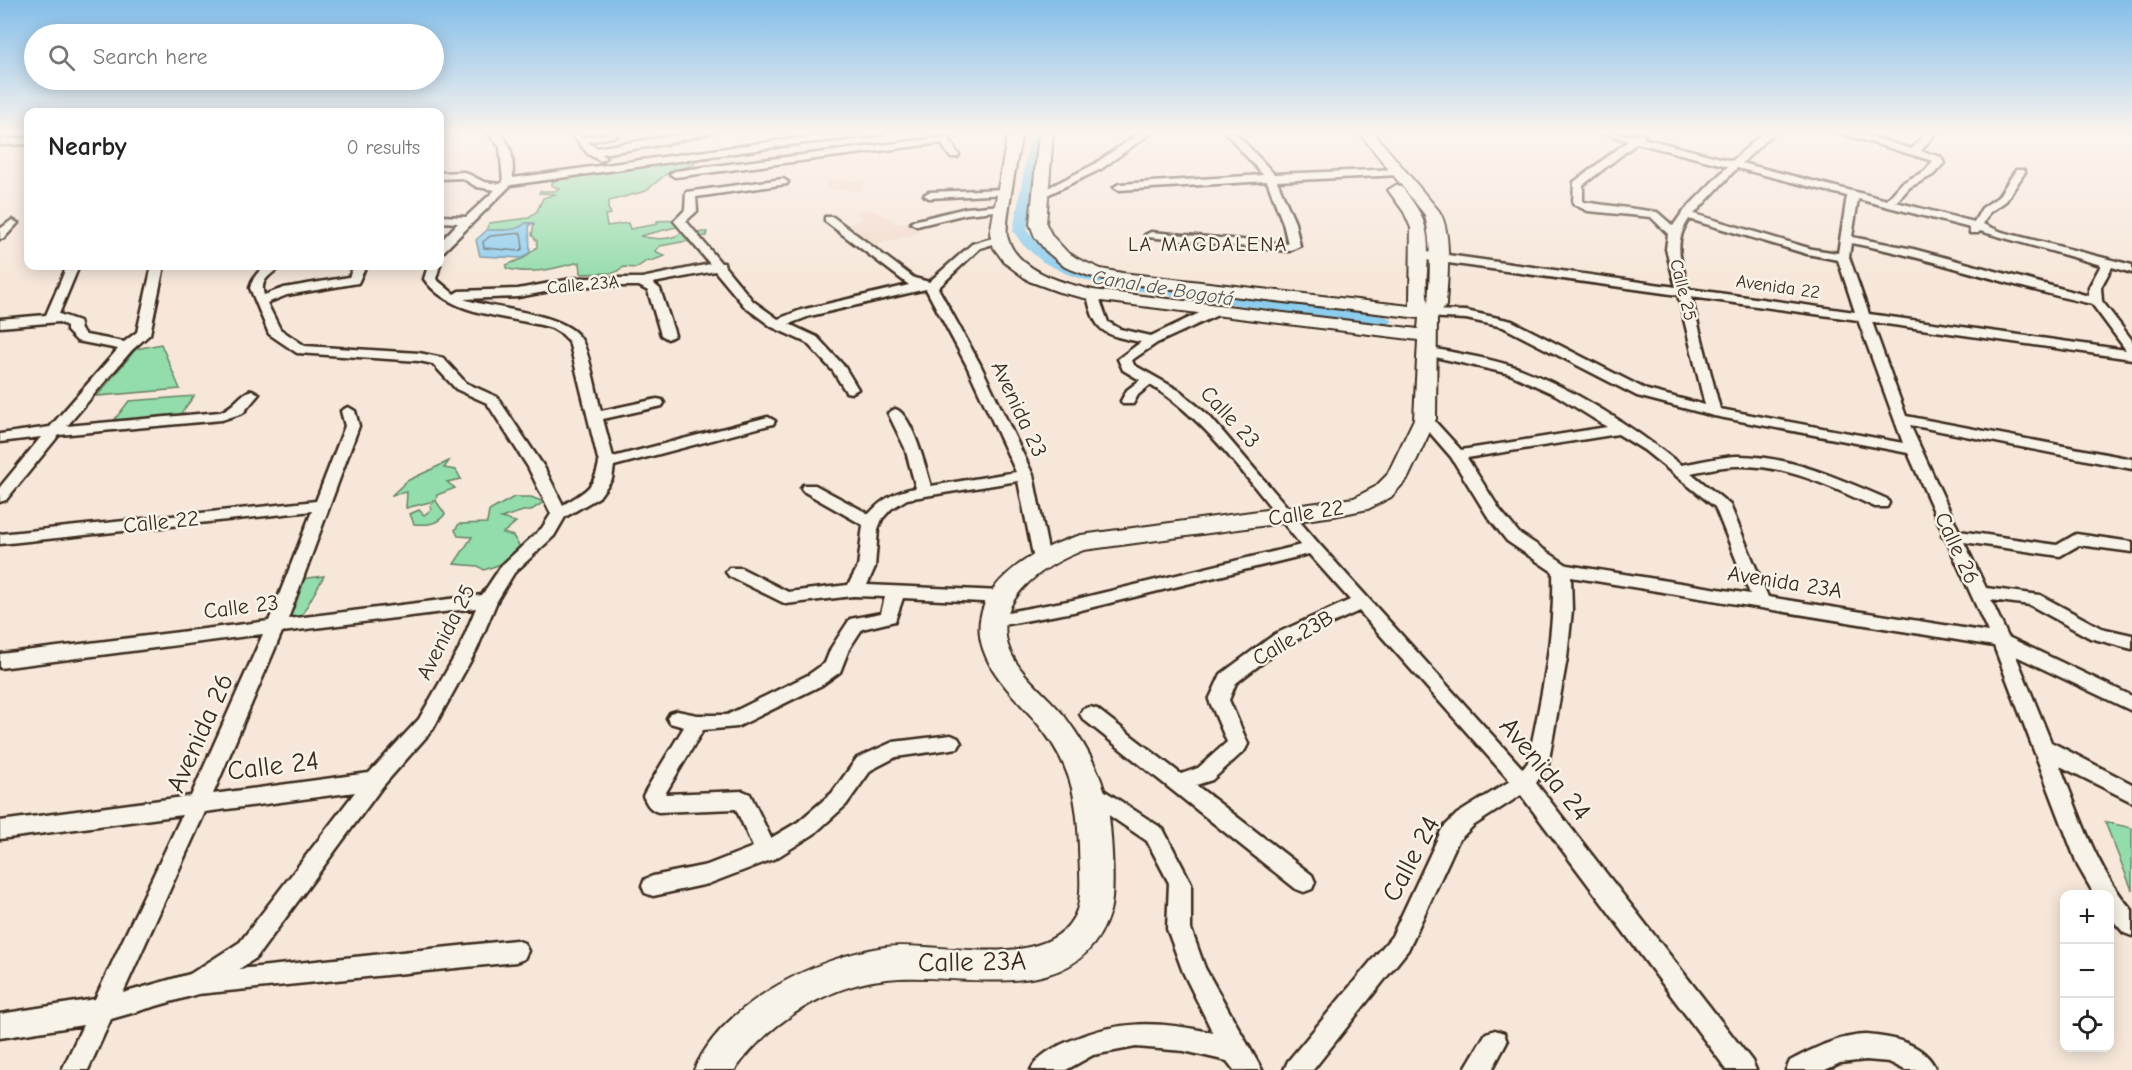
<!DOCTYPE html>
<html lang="en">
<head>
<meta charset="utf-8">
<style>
  :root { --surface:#fff; --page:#f6f6f6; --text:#222; --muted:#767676; --line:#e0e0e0 }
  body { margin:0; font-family:"Comic Neue",sans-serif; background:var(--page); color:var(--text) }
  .controls { position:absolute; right:18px; bottom:18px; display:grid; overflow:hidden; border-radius:12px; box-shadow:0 3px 15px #0003 }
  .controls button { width:54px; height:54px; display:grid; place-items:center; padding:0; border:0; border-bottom:2px solid var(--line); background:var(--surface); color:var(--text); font:30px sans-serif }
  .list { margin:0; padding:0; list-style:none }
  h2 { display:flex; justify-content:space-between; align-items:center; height:78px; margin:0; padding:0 24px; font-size:26px }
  h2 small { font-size:20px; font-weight:400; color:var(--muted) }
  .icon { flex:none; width:33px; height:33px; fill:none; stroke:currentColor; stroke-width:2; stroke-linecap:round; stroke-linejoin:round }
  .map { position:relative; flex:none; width:2132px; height:1070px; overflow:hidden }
  .search { position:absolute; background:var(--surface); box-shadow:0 3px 15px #0003; left:24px; top:24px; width:420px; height:66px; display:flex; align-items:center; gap:15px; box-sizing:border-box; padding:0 21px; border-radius:33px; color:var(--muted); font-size:22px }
  .panel { position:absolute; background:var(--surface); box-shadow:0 3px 15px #0003; left:24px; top:108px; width:420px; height:162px; border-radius:12px }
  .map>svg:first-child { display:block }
  .built { fill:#f2dacc }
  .green { fill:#93dcac; stroke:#678365; stroke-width:1.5 }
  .water { fill:#8dcdee; stroke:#6c8c9b; stroke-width:1.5 }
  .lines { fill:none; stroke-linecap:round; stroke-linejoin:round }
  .shore { stroke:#5c6b71; stroke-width:1.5 }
  .canal { fill:#8dcdee; fill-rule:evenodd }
  .street-casing { stroke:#3b2a1e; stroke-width:5 }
  .secondary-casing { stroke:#3b2a1e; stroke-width:4 }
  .street { fill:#f7f3e8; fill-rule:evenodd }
  .secondary { fill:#f7f3e8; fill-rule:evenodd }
  .labels { text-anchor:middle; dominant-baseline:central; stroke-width:5; stroke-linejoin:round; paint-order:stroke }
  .far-street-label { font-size:18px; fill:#3b2a1e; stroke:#f7f3e8 }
  .far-neighbourhood-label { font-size:20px; letter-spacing:1.5px; fill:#3b2a1e; stroke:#f7f3e8 }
  .far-water-label { font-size:20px; font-style:italic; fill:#505352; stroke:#f7f3e8 }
  .street-label { font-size:22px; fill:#3b2a1e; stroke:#f7f3e8 }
  .near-street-label { font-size:27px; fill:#3b2a1e; stroke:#f7f3e8 }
</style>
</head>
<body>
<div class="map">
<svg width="2132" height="1070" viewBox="0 0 2132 1070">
  <rect width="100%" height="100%" fill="#f7e7da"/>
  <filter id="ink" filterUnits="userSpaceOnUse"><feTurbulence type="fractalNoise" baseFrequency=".0167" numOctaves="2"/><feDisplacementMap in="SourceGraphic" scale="12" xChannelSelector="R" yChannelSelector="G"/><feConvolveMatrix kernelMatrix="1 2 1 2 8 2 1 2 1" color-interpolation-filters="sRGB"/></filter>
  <g filter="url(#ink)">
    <path class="built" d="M 828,180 L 865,181 L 861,191 L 824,189 Z
      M 870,209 L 887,216 L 896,224 L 910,222 L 920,233 L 870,246 L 846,226 L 863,219 L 856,211 Z"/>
    <path class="green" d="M 719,153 L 720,158 L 698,160 L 694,164 L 665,175 L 646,191 L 609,201 L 608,208 L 611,214 L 605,215 L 607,226 L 628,223 L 630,229 L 658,224 L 657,221 L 679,220 L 681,224 L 676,227 L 640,236 C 653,239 672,241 682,232 L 707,232 L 706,236 L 696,238 L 700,243 L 696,247 L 687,241 L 660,246 L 655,251 L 665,256 L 651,261 L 648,260 L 636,268 L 624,267 L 614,273 L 581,274 L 580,262 C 557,268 530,276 506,268 L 506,265 L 524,258 L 537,247 L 537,241 L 532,235 L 534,223 L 526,223 C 516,232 500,230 487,230 L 489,223 L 529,218 L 537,211 L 543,198 L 556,194 L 539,193 L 540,191 L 554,191 L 560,189 L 551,185 L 554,181 L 551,179 Z
      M 161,344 L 180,389 L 97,396 L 136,349 Z
      M 194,396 L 179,416 L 112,423 L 129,401 Z
      M 449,461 L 444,468 L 456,470 L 461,479 L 447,482 L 455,488 L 437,495 L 436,501 L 445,514 C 437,525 426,525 414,524 L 410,514 L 419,510 L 424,515 L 432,509 L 430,507 L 434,501 L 406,508 L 407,492 L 392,495 L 407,481 Z
      M 514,497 L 531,497 L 544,502 L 530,511 L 523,511 L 501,518 L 516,522 L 503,533 L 513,536 L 520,547 L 501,564 L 484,570 L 478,566 L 454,564 L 472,537 L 458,536 L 455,530 L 459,524 L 487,523 L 489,511 Z
      M 324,576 L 298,622 L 276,626 L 301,579 Z
      M 2105,822 L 2132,828 L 2132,890 Z"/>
    <path class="water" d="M 526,223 L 534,223 L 529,225 L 530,252 L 522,258 L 480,256 L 476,240 L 487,230 C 500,230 516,232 526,223 Z"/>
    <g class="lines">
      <path class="shore" d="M 521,233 L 523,248 L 520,251 L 484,248 L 483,242 L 490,236 Z"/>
      <path class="canal" d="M 1031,132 L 1043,132 L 1027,231 L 1053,256 L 1077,268 L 1111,279 L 1385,316 L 1393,321 L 1385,326 L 1105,286 L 1067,274 L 1043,262 L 1023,245 L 1013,231 Z"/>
      <defs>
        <path id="street" d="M 487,132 L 498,132 C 513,143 513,161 513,178 L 797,138 L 856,132 L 884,132 L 879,135 L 797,144 L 511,185 L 444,251 L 440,252 L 440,242 L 458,223 L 440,222 L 440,216 L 466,217 L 495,190 L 477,187 L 462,178 L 440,179 L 440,173 L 464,172 L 484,182 L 500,184 L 503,182 L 500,147 Z
          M 570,132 L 580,132 L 583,137 L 617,132 L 617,136 L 588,142 L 596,148 L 695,132 L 712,132 L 666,144 L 602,154 L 606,158 L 601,161 L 588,154 Z
          M 1141,132 L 1152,132 L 1101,169 L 1045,196 L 1041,197 L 1036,194 L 1093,165 Z
          M 1225,132 L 1235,132 L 1274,174 L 1400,169 L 1405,172 L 1400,175 L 1277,181 L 1295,223 L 1300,246 L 1289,251 L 1147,237 L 1145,235 L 1151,232 L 1288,244 L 1283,223 L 1267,181 L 1119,190 L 1114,187 L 1119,184 L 1263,175 Z
          M 1601,132 C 1614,131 1629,138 1640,133 L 1645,136 L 1643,138 L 1732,161 L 1764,132 L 1774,132 L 1742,163 L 1887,200 L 1902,183 L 1925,171 L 1933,161 L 1843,134 L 1841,132 L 1855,132 L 1912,149 L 1926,132 L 1936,132 L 1921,151 L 1941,157 L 1944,163 L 1933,175 L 1910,187 L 1896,202 L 1974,222 L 1982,208 L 1998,197 L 2016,170 L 2024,170 L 2025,172 L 2006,201 L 1990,212 L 1983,224 L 2002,232 L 2132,265 L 2132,273 L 2112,267 L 2101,287 L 2102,301 L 2132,340 L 2132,359 L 1872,322 L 1906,416 L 2132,459 L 2132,469 L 1910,425 L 1959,531 L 2057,545 L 2076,534 L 2132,542 L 2132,552 L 2079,545 L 2060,556 L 1964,542 L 1986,588 L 2040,595 L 2101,628 L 2132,635 L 2132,649 L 2090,638 L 2030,605 L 1991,600 L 2008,637 L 2132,696 L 2132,711 L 2016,656 L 2051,742 L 2132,784 L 2132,802 L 2060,766 C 2080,816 2096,869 2132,910 L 2132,936 L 2124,933 L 2110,917 L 2110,894 L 2094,894 L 2078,866 L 1994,646 L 1571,577 L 1572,610 L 1567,658 L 1548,765 L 1536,783 L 1752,1061 L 1756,1070 L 1727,1070 L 1521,795 L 1473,826 L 1458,841 L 1408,950 L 1313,1070 L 1284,1070 L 1288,1061 L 1392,936 L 1442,829 L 1457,814 L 1510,781 L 1359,611 L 1287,644 L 1236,683 L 1229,700 L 1248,744 L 1245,750 L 1212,780 L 1196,785 L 1312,875 L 1315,882 L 1312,889 L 1304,892 L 1296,889 L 1083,719 L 1080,714 L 1083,709 L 1090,707 L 1097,709 L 1181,774 L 1198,768 L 1227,742 L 1209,700 L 1221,674 L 1275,634 L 1350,600 L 1309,554 L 1073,612 L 992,627 L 986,625 L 983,621 L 986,617 L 992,615 L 1073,600 L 1301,545 C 1258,493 1208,419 1150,385 L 1138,395 L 1133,404 L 1123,404 L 1121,401 L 1127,390 L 1140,380 L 1123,370 L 1118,359 L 1141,342 C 1104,335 1095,333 1087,295 L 1089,292 L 1097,292 L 1108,322 L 1120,329 L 1151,336 L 1210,308 L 1220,308 L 1221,311 L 1220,314 L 1157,343 L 1132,360 L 1134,365 L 1180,391 L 1210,417 L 1319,544 L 1523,769 L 1528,762 C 1541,699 1555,637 1553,572 L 1507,541 L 1488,517 L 1451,457 L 1418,419 L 1425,415 L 1430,416 L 1461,450 L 1607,427 L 1556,395 L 1510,374 L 1422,354 L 1420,351 L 1422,348 L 1427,347 C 1457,354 1492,358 1521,369 C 1578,391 1633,427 1681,465 C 1700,462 1718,457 1736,456 C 1788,455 1840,479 1887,499 L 1889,503 L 1887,507 L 1875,507 C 1832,487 1785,464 1737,466 C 1722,466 1706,470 1691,473 L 1730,505 L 1768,597 L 1988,632 L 1946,539 L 1942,535 L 1943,532 L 1908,453 L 1714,416 L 1637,396 L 1503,327 L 1466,319 L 1423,317 L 1422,314 L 1428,310 L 1466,311 L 1512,321 L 1647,390 L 1705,405 L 1678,295 L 1419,259 L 1413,255 L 1419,251 L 1676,287 L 1666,249 L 1668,234 L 1651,217 L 1588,211 L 1573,204 L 1574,182 L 1628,141 ZM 1637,143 L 1728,166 L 1682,213 L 1673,226 L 1657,212 L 1583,202 L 1583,185 ZM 1737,168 L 1847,196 L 1838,253 L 1812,249 L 1694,214 ZM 1858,199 L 1970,228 L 1970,233 L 1978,233 L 1980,231 L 2101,265 L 2089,287 L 2089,296 L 1913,249 L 1852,237 ZM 1689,219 L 1807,254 L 1838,260 L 1855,312 L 1689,289 C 1681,261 1672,245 1689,219 ZM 1851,243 C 1933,258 2011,287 2092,304 L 2126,350 L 1869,314 L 1849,257 ZM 1691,297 L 1858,320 L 1903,443 L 1720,409 ZM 1618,434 L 1644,450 L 1715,507 L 1750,594 L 1567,565 L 1519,533 L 1500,510 L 1467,458 Z
          M 944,137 L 948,138 L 959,155 L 958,157 L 950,157 L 941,143 L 675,177 L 670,174 L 675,171 Z
          M 28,138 L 28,144 L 0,145 L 0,139 Z
          M 783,179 L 788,182 L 787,184 L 696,197 L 697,211 L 686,221 L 721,263 L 724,263 L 725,267 L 753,301 L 778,319 L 801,310 L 909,285 L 825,221 L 825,217 L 833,217 L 914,278 L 929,282 L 972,244 L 999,236 L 1003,237 L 1003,241 L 980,248 L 938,288 L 980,364 L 1033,475 L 1050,560 L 1048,564 L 1036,564 L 1034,560 L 1018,481 L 907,499 L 891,509 L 882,519 L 878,529 L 875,567 L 867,585 L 1002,591 L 1008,593 L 1011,597 L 1008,601 L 1002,603 L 903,598 L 895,621 L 862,629 L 849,649 L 840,672 L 822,685 L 737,727 L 703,730 L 665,794 L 743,791 L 750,794 L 771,838 L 798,822 L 832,793 L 857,758 L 893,742 L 951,735 L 958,738 L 961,743 L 958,748 L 896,757 L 871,770 L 846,805 L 814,834 L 776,858 L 708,884 L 653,896 L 645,893 L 642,886 L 645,879 L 653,876 L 707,865 L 753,847 L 736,809 L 658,812 C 649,809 647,804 643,796 L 646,790 L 684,727 L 670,723 L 667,718 L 670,713 L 677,711 L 697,715 L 727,715 L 808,675 L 825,663 L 831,648 L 850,619 L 881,613 L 885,597 L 853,596 L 786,604 L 729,576 L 726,572 L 729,568 L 741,568 L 788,592 L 848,585 L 858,567 L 863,525 L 803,491 L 801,488 L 803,485 L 815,485 L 869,514 C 882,499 896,491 916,488 L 905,448 L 888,413 L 895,409 C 912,413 926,469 931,486 L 1016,472 L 966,364 L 926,289 L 810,316 L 789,324 L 817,337 L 844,366 L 858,389 L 851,393 L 846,392 L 833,371 L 807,343 L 772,327 L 745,307 L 715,271 L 653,283 L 660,289 L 675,335 L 668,339 L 661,335 L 648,291 L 639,286 L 577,286 L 518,297 L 464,299 C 494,310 565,312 581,339 C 590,354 596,392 601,411 L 657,399 L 662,400 L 664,403 L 662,406 L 603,419 L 613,457 L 768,417 L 775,421 L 773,424 L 614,466 L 612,479 L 599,497 L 565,517 L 554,536 L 514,573 L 497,601 L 477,649 L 433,729 L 382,787 L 256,958 L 239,969 L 516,940 L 524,943 L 528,951 L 524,959 L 516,962 L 198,994 L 111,1019 L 88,1070 L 62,1070 L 83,1025 L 0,1038 L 0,1014 L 95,999 L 182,815 L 0,839 L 0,821 L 191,796 L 263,634 L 0,668 L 0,654 L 269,621 L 312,511 L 0,544 L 0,534 L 316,501 L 345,426 L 341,411 L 348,407 L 355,411 L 359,426 L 288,619 L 482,595 L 502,565 L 542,528 L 551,514 L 528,467 L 487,403 L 456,389 L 433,364 L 419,361 L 297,353 L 269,334 L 250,288 C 255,272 263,264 280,266 C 271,276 259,279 264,295 L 284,288 L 349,277 L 354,266 L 366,266 L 358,283 L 287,295 L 267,303 L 280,329 L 305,346 L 419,353 L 443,358 L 466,383 L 497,397 L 544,467 L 563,505 C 584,492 594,489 599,463 L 569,341 L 562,334 L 552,328 C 510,315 452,318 424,279 L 428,266 L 440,265 L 436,279 L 454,294 L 459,291 L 518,289 L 577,278 L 642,278 L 710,264 L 674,221 L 685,210 L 686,192 ZM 476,608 L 459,649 L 419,719 L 369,773 L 213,794 L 282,632 ZM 355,792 L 240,942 L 190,974 L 123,993 L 205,812 Z
          M 1004,189 L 1009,192 L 1008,194 L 929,198 L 924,195 L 929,192 Z
          M 1001,205 L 1007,208 L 1005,210 L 966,214 L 917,226 L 911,223 L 913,221 L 966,208 Z
          M 12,220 L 18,223 L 4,238 L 0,239 L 0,229 Z
          M 67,266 L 79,266 L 59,314 L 79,321 L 81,330 L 86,335 L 124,342 L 137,332 L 152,266 L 164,266 L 150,334 L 132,350 L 67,426 L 220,412 C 236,406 240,393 252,390 L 259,394 L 243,413 L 222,420 L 59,435 L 6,500 L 0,502 L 0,487 L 41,437 L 0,442 L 0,434 L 50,427 L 118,349 L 77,341 L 67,331 L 67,326 L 59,322 L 0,327 L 0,319 L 46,315 Z
          M 1089,783 L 1096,785 L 1163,829 L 1191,883 L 1191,929 L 1205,968 L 1262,1070 L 1234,1070 L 1227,1061 L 1184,1051 L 1136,1047 L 1093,1055 L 1066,1070 L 1031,1070 C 1037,1056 1053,1048 1067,1042 C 1118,1019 1160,1021 1213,1033 L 1183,972 L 1167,929 L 1169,883 L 1147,841 L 1082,797 L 1079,791 L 1082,785 Z
          M 1495,1030 L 1504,1033 L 1507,1042 L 1492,1070 L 1464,1070 L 1486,1033 Z
          M 1866,1035 C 1892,1037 1925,1043 1936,1070 L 1905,1070 L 1889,1062 L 1866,1060 L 1840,1063 L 1825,1070 L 1786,1070 L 1790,1061 C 1815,1048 1838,1036 1866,1035 Z"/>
        <path id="secondary" d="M 1008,132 L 1022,132 C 1019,151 1004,223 1007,236 C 1016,271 1063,283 1093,290 L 1418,329 L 1419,318 L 1122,283 L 1089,276 L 1065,267 L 1046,251 L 1035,237 L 1030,224 L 1039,132 L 1053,132 L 1046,224 L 1052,236 L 1067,252 L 1078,259 L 1101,269 L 1122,273 L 1410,306 L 1411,228 L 1404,212 L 1388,190 L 1396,185 C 1404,187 1407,194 1412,201 C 1439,237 1422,265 1428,304 C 1430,274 1432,244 1425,215 L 1359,132 L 1373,132 L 1439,211 C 1453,233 1447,280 1446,306 L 1437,316 L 1436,419 L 1408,478 L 1391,497 L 1368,509 L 1334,516 L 1084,550 C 1044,565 989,600 1010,651 C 1021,677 1048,695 1065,717 C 1080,737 1097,765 1104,789 C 1111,811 1116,889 1110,911 C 1079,1013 963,970 887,979 C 828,985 769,1022 735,1070 L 694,1070 C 723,1003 816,957 885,947 C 938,940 1052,976 1077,910 C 1083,891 1079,865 1079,846 C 1077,792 1069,760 1033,718 C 1015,697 992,676 983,649 C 963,589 1034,548 1081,535 L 1354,498 L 1375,487 L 1387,475 L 1414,419 L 1418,340 L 1093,300 L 1059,292 L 1029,281 L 1005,263 L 994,248 L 990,234 Z"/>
      </defs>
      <use href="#street" class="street-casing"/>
      <use href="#secondary" class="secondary-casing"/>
      <use href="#street" class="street"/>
      <use href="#secondary" class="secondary"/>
    </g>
  </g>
  <linearGradient id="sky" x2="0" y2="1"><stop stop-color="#83beea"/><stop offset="0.47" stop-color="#fbf4ee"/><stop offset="1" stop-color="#fbf4ee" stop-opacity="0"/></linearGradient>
  <rect width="2132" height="281" fill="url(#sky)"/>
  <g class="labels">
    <g class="far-street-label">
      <text transform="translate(583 285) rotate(-5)">Calle 23A</text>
      <text transform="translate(1778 287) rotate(8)">Avenida 22</text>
      <text transform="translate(1683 290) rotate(76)">Calle 25</text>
    </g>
    <g class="far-neighbourhood-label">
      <text x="1208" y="244">LA MAGDALENA</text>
    </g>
    <g class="far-water-label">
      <text transform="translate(1163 288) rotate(9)">Canal de Bogotá</text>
    </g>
    <g class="street-label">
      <text transform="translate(1019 409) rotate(65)">Avenida 23</text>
      <text transform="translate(1230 417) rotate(47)">Calle 23</text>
      <text transform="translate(1306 513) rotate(-9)">Calle 22</text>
      <text transform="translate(161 522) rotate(-6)">Calle 22</text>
      <text transform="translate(1957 548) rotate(65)">Calle 26</text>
      <text transform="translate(1785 582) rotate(9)">Avenida 23A</text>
      <text transform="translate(241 607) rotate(-7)">Calle 23</text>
      <text transform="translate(446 632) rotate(-63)">Avenida 25</text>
      <text transform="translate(1293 638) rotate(-30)">Calle 23B</text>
    </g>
    <g class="near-street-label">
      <text transform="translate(200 733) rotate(-66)">Avenida 26</text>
      <text transform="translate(273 766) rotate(-7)">Calle 24</text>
      <text transform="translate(1545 769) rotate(50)">Avenida 24</text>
      <text transform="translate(1411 859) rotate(-62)">Calle 24</text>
      <text transform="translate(972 962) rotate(-1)">Calle 23A</text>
    </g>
  </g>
</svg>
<div class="controls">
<button>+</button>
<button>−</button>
<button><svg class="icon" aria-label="locate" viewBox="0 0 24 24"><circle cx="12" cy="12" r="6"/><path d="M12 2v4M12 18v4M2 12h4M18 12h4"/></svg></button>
</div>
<div class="search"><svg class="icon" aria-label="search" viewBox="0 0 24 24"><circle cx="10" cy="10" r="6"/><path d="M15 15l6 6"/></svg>Search here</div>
<section class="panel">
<h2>Nearby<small>0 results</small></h2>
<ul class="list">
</ul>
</section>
</div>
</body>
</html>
